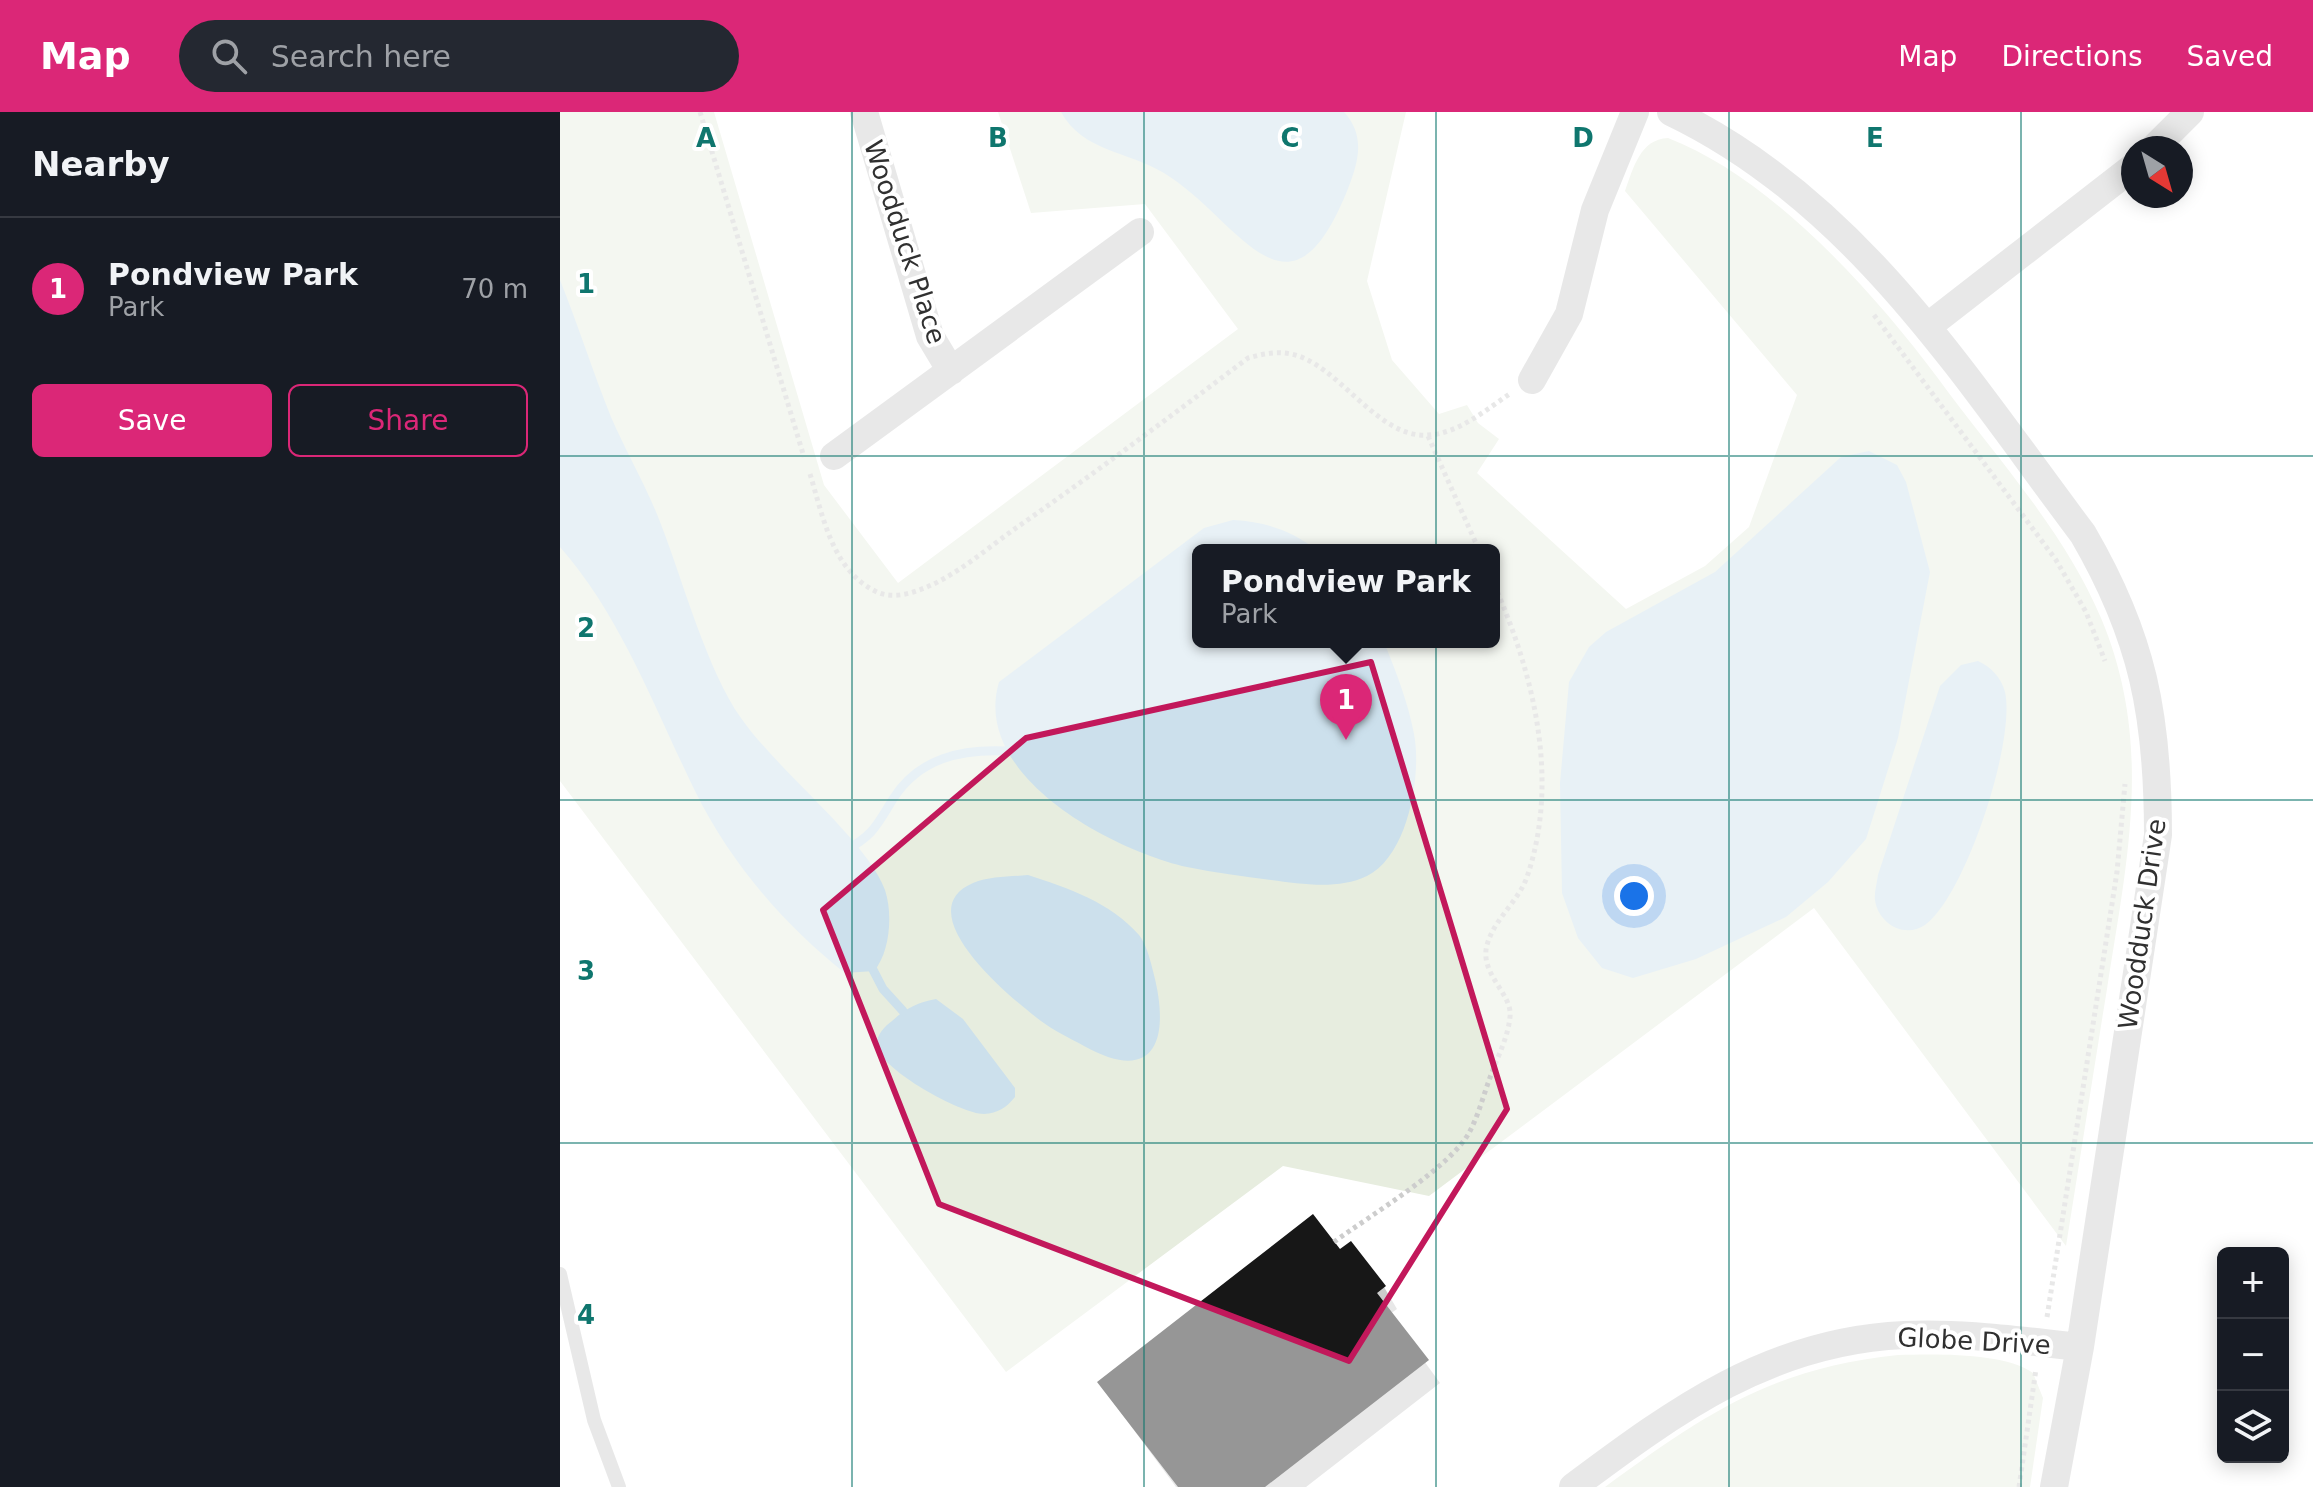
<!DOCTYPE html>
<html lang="en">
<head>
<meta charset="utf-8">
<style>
  :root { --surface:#171b24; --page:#242831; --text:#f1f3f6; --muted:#9ea1a6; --line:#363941; --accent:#db2777 }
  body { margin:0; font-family:"DejaVu Sans",sans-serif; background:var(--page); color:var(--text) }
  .controls { position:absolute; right:24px; bottom:24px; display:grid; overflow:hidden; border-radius:12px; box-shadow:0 4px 20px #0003 }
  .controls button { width:72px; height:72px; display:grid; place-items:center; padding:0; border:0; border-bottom:2px solid var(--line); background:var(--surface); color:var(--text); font:40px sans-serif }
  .compass { position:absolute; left:1561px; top:24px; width:72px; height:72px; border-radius:50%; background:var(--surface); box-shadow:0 4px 20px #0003; rotate:143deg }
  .you { position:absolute; left:1074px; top:784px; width:28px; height:28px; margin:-20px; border:6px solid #fff; border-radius:50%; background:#1a73e8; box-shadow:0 0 0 12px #1a73e833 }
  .badge { display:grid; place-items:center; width:52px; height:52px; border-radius:50%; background:var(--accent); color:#fff; font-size:26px; font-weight:700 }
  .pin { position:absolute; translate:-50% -66px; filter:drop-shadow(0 2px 4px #0008) }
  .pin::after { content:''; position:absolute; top:42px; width:28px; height:24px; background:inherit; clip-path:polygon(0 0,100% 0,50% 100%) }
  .popup { position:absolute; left:632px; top:432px; width:308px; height:104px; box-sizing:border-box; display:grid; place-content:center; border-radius:12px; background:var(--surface); filter:drop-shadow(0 2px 6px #0005); font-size:26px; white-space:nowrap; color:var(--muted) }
  .popup b { font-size:30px; color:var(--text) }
  .popup::after { content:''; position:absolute; left:50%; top:100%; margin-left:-16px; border:16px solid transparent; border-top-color:var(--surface) }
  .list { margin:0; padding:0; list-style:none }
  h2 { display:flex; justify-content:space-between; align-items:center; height:104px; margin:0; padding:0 32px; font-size:34px }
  h2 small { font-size:26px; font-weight:400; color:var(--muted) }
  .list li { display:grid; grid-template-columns:52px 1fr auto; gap:24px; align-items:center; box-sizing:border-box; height:144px; padding:0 32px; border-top:2px solid var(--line) }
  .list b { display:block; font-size:30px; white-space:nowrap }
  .list p { margin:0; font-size:26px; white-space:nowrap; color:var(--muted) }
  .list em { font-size:26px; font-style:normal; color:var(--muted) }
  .actions { display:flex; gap:16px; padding:24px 32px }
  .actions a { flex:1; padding:18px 0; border:2px solid var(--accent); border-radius:12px; text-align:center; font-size:28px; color:var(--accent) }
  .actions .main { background:var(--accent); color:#fff }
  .icon { flex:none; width:44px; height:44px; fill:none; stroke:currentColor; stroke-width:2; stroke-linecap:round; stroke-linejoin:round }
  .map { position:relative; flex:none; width:1753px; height:1375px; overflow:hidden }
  header { display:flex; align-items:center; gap:48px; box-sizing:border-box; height:112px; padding:0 40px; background:var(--accent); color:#fff }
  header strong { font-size:38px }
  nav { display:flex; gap:44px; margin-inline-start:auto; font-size:28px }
  .search { width:560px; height:72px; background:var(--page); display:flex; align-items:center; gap:20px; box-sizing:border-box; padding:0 28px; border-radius:44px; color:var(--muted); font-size:30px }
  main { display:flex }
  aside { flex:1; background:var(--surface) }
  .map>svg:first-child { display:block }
  .green { fill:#e7eddf; fill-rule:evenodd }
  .water { fill:#cce0ec }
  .shadow { fill:#0003 }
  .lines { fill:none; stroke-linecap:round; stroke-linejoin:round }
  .stream { stroke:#cce0ec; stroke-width:9 }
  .building { fill:#171717 }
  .path { stroke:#cdcdcd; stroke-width:5; stroke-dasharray:4 4; stroke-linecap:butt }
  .lane { stroke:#cdcdcd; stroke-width:14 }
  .street { stroke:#cdcdcd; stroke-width:28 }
  .marked { fill:none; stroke:#c2185b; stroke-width:6; stroke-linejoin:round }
  .grid { fill:none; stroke:#0f766e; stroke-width:2; stroke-opacity:0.55 }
  .labels { text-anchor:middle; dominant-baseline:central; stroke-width:8; stroke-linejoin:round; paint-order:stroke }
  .street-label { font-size:26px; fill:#303030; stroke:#fff }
  .grid-label { font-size:26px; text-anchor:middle; font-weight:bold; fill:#0f766e; stroke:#fff; stroke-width:8; stroke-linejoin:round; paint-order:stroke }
</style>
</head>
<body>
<header>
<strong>Map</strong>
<div class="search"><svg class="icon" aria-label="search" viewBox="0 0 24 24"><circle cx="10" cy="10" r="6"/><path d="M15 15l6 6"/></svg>Search here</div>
<nav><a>Map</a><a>Directions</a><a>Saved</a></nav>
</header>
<main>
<aside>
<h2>Nearby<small></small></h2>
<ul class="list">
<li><span class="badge">1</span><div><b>Pondview Park</b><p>Park</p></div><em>70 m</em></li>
</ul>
<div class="actions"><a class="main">Save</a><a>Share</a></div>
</aside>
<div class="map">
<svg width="1753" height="1375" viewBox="0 0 1753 1375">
  <rect width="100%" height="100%" fill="#fff"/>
  <path class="green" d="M 0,0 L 154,0 L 264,373 L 338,471 L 678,217 L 585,92 L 471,101 L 438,0 L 846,0 L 807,169 L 832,248 L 879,302 L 907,293 L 918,311 L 939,327 L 917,361 L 1066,497 L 1145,454 L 1189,415 L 1237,283 L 1065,79 C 1073,57 1080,27 1108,26 C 1210,65 1312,178 1377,265 C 1433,342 1504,418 1541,506 C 1594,632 1567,748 1547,877 C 1533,962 1520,1048 1506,1134 L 1254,796 L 869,1084 L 723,1054 L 446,1260 L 0,669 ZM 638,438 L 934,438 L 934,530 L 638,530 Z
    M 1338,1243 C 1373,1242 1445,1240 1473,1261 L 1483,1286 L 1470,1375 L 1045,1375 C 1145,1302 1212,1256 1338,1243 Z"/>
  <path class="water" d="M 501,0 L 784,0 C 805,23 799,48 789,74 C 729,228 680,107 604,61 C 568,39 523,40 501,0 Z
    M 0,168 C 18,213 33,260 51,305 C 67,342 88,377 102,415 C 123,470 148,560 181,606 C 216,657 307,728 325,778 C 333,802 330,840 314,859 L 285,861 C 223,812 170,750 135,679 C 95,597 61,504 0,435 Z
    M 1309,339 L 1337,353 L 1346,370 L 1370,460 L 1338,626 L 1306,727 L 1268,770 L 1226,805 L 1136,847 L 1073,866 L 1042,856 L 1018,826 L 1002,781 L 1000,671 L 1009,570 L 1029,535 L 1046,520 L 1155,460 L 1281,345 Z
    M 673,408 C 706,410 730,418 757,438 L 638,438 L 638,530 L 824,530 C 836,560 848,590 854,622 C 862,663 848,744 807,764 C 778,778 742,772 711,768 C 683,764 655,761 627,755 C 552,738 411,664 439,570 L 644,416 Z
    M 1418,549 C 1431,555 1441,565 1445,580 C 1456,629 1405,785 1365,813 C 1344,827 1318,811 1315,788 C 1314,781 1317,771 1318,763 L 1380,574 L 1401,553 Z
    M 468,763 C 508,776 550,790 579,823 C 587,833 591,851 594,863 C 610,926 596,974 524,934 C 510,926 494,919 481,909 C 454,889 345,800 413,771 C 430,764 450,765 468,763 Z
    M 376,887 L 403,907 L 455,976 L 455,985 C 446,996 438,1001 424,1002 C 401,1002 321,958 317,934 C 316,923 324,915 332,909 C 345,897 358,890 376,887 Z"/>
  <path class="shadow" d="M 780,1140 L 824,1175 L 837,1197 L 830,1202 L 880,1271 L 746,1375 L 616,1375 L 539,1271 Z"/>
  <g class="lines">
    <path class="stream" d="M 284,739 C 313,724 317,713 333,687 C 359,646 401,637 446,639
      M 309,850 L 323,877 L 343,899"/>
  </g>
  <path class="building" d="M 753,1102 L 780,1137 L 791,1129 L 826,1174 L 817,1181 L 869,1248 L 705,1375 L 618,1375 L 537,1270 Z"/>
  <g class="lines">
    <path class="path" d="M 140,0 L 244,345
      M 1314,203 L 1496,448 L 1526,500 L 1545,549
      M 868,324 L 919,438
      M 250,362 C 263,404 272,459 317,480 C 330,486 346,483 359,478 C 394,466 426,437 456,416 C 535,361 611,304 688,246 C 702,242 716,239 731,242 C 778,251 817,327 868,323 C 898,322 927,297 951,281
      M 774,1130 C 809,1104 892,1055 910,1019 C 919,1002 924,981 931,963 C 938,944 948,925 950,905 C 953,882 919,862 927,833 C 934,807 958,790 967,765 C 1000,668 974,563 934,472
      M 1487,1205 L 1557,760 L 1565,672
      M 1459,1375 L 1476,1257"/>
    <path class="lane" d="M 0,1162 L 34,1308 L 59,1375"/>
    <path class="street" d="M 304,0 L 370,224 L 391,259
      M 1111,0 C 1295,88 1404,264 1523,422 C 1583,525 1598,604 1598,723 L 1520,1235 L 1494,1375
      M 1594,36 L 1630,0
      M 1367,215 L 1573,55
      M 972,268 L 1009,202 L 1035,98 L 1075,0
      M 274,344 L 580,120
      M 1013,1375 C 1116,1298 1210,1229 1344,1223 C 1403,1220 1462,1229 1520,1235"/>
  </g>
  <path d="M0 0H1753V1375H0ZM 811,550 L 947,997 L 789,1249 L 379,1092 L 263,798 L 466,626 Z" fill="#fff" fill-opacity=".55" fill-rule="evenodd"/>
  <path class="marked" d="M 811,550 L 947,997 L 789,1249 L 379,1092 L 263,798 L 466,626 Z"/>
  <path class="grid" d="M 292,0 L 292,1375M 584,0 L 584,1375M 876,0 L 876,1375M 1169,0 L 1169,1375M 1461,0 L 1461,1375M 0,344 L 1753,344M 0,688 L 1753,688M 0,1031 L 1753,1031"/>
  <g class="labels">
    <g class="street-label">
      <text transform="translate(345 130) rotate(72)">Woodduck Place</text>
      <text transform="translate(1582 812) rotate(-82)">Woodduck Drive</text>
      <text transform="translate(1414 1229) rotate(3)">Globe Drive</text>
    </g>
  </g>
  <g class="grid-label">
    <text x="146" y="35">A</text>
    <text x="438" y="35">B</text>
    <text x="730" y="35">C</text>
    <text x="1023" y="35">D</text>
    <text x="1315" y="35">E</text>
    <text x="26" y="181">1</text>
    <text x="26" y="525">2</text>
    <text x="26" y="868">3</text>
    <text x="26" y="1212">4</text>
  </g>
</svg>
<div class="controls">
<button>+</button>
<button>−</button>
<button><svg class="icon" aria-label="layers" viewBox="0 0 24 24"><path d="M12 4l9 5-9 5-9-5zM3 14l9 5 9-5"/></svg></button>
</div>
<svg class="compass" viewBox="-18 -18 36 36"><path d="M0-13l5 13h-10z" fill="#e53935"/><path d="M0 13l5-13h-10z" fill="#9ea1a6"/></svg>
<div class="you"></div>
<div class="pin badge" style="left:786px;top:628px">1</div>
<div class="popup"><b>Pondview Park</b>Park</div>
</div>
</main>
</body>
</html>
